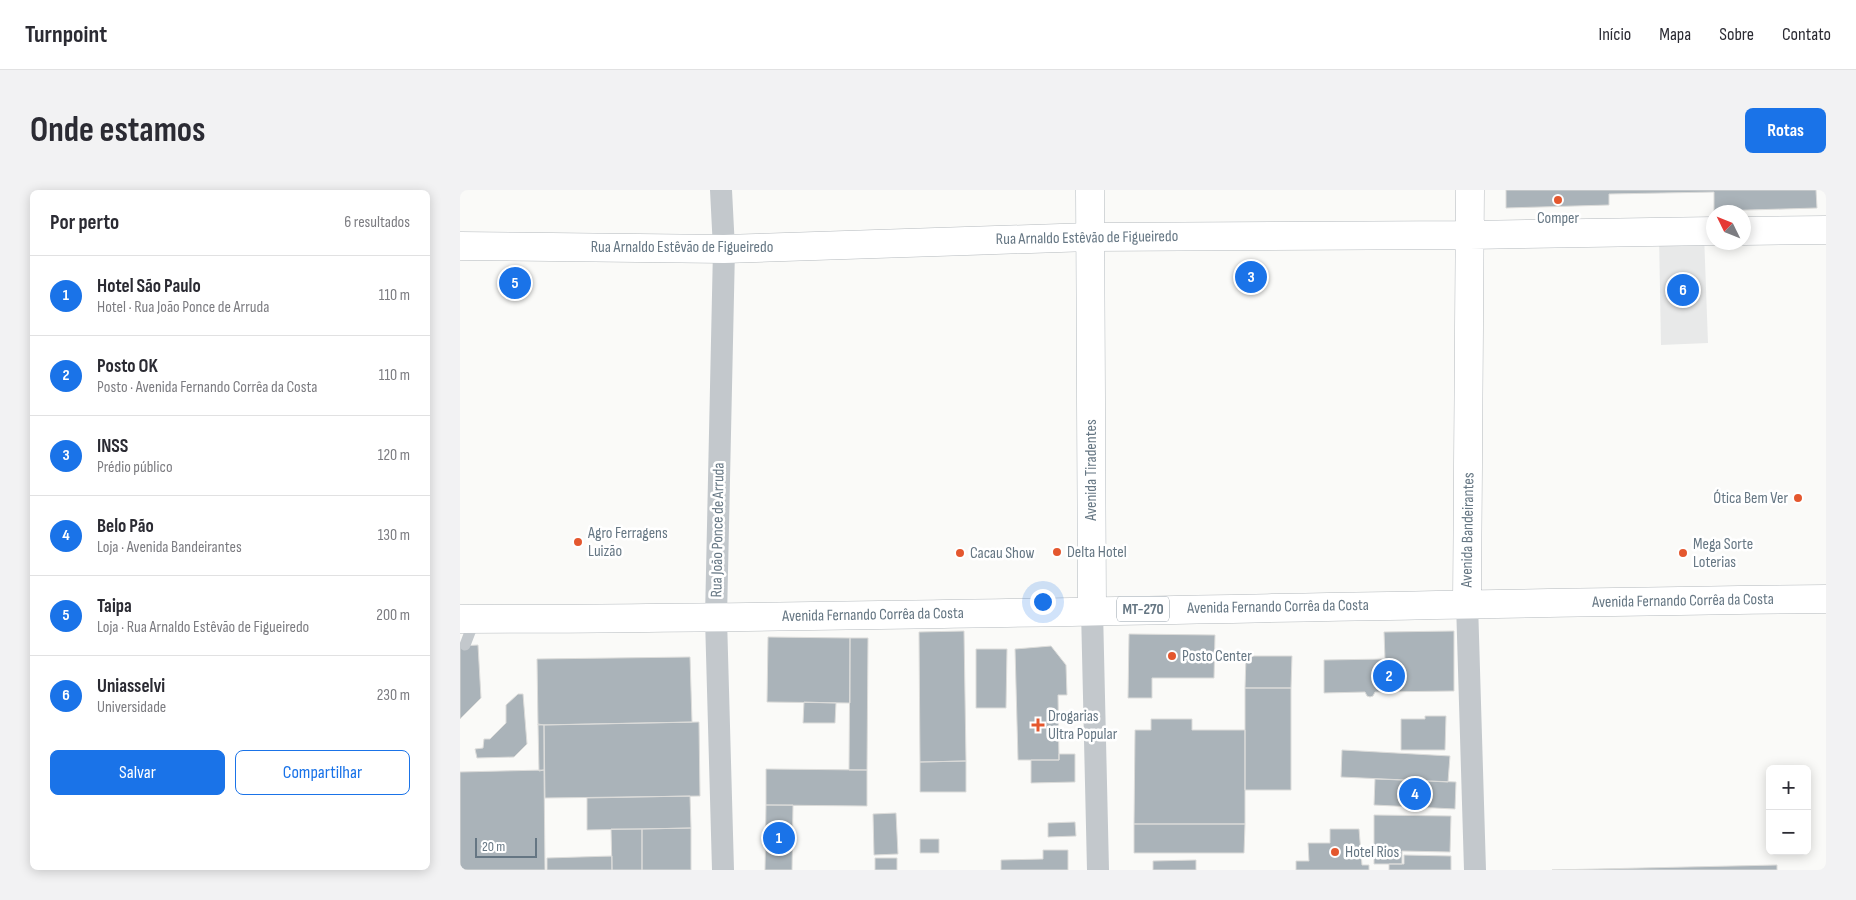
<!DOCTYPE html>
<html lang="pt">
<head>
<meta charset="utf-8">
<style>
  :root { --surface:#fff; --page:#f2f2f3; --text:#2b2b33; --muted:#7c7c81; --line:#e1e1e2; --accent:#1a73e8 }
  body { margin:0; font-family:"Sofia Sans Condensed",sans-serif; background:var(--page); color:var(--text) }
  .controls { position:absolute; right:15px; bottom:15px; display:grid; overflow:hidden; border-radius:8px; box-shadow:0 2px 12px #0003 }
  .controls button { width:45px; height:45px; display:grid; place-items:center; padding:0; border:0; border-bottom:1px solid var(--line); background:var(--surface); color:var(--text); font:25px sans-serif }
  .compass { position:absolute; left:1246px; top:15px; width:45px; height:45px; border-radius:50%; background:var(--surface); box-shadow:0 2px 12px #0003; rotate:313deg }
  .scale { position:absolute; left:15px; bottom:12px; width:62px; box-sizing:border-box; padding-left:5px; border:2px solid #657683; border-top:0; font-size:14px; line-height:18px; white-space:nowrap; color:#657683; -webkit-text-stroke:4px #fff; paint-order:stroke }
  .you { position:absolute; left:582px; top:411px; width:18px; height:18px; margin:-12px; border:4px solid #fff; border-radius:50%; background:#1a73e8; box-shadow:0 0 0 8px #1a73e833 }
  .badge { display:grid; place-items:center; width:32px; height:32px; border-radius:50%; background:var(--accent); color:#fff; font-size:16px; font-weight:700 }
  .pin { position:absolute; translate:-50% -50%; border:2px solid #fff; box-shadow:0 1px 5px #0006 }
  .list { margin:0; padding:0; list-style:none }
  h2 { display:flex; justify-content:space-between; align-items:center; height:65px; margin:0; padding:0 20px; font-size:21px }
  h2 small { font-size:16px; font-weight:400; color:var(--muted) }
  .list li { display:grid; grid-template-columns:32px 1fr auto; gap:15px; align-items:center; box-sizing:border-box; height:80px; padding:0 20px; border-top:1px solid var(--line) }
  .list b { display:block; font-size:19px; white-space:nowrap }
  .list p { margin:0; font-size:16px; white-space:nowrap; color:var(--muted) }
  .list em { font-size:16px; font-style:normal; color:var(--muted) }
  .actions { display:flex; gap:10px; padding:15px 20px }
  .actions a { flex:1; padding:11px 0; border:1px solid var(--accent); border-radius:8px; text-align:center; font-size:18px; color:var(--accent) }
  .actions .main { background:var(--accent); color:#fff }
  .map { position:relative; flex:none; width:1366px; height:680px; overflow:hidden; border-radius:8px }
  header { display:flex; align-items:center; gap:30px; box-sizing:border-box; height:70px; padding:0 25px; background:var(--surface); border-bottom:1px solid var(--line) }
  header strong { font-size:24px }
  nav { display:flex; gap:28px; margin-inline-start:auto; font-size:18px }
  .intro { display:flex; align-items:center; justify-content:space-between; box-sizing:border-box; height:120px; padding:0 30px }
  h1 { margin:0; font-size:35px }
  .button { padding:12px 22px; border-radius:8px; background:var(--accent); color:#fff; font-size:18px; font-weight:700 }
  main { display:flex; gap:30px; padding:0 30px }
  aside { flex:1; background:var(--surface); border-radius:8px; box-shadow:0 2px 12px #0003 }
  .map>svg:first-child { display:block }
  .built { fill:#e8e9e9 }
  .building { fill:#aab3b9; stroke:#dcdcda }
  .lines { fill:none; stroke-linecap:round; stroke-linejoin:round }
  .secondary-casing { stroke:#b3babf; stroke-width:29 }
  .primary-casing { stroke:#b5babe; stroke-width:29 }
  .lane { stroke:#c3c8cc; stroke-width:11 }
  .street { stroke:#c3c8cc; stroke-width:22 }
  .secondary { stroke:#fff; stroke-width:28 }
  .primary { stroke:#fff; stroke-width:28 }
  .poi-dot { fill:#e4572e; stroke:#fff; stroke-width:2 }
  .labels { text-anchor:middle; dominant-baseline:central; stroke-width:5; stroke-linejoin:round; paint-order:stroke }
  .shield { fill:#fff; stroke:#939fa8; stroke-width:1 }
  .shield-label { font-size:15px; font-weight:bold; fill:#657683 }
  .poi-label { font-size:16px; fill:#657683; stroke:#fff; text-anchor:start }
  .street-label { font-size:16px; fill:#657683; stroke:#fff }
</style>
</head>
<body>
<header>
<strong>Turnpoint</strong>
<nav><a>Início</a><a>Mapa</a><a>Sobre</a><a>Contato</a></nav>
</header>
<div class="intro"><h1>Onde estamos</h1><a class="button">Rotas</a></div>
<main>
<aside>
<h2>Por perto<small>6 resultados</small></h2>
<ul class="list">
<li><span class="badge">1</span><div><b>Hotel São Paulo</b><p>Hotel · Rua João Ponce de Arruda</p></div><em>110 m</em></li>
<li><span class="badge">2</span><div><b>Posto OK</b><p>Posto · Avenida Fernando Corrêa da Costa</p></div><em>110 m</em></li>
<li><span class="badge">3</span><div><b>INSS</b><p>Prédio público</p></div><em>120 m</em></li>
<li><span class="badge">4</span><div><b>Belo Pão</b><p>Loja · Avenida Bandeirantes</p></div><em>130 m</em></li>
<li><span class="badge">5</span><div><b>Taipa</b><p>Loja · Rua Arnaldo Estêvão de Figueiredo</p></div><em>200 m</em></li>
<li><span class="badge">6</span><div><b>Uniasselvi</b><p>Universidade</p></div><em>230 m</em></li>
</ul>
<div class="actions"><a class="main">Salvar</a><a>Compartilhar</a></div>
</aside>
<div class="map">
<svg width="1366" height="680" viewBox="0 0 1366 680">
  <rect width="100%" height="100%" fill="#fafaf8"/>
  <path class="built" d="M 1244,44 L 1248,153 L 1201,155 L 1199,46 Z"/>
  <path class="building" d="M 1046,0 L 1356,0 L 1357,18 L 1254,21 L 1254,2 L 1149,4 L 1149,15 L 1046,18 Z
    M 504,441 L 506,571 L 460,572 L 459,442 Z
    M 994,441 L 994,501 L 915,502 L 913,506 L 910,507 L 907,506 L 905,502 L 864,503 L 864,470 L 925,469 L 924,442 Z
    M 669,444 L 755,445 L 754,488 L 692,488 L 692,508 L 668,508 Z
    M 308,447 L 390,448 L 390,513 L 307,512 Z
    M 390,448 L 408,448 L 407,580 L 389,580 Z
    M 18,455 L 21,508 L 0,529 L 0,456 Z
    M 591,456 L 606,475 L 607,505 L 598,505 L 599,570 L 558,570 L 555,459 Z
    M 516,459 L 547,459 L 546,518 L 516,518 Z
    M 786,466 L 832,466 L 831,498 L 785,498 Z
    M 230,467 L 232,532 L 78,535 L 77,469 Z
    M 785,498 L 831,498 L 831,600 L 785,600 Z
    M 58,504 L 63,504 L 67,554 L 54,567 L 17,568 L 15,559 L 23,558 L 24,549 L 30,549 L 46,533 L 46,515 Z
    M 344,512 L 376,513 L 375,533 L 343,533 Z
    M 965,526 L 986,526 L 985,560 L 941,560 L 941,529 L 965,529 Z
    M 691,529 L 732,529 L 732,540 L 785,540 L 785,634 L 674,634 L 675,540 L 691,540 Z
    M 239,532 L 240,606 L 85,608 L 84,535 Z
    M 78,534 L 84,535 L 84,580 L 79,581 Z
    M 882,560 L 990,566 L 988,592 L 881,587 Z
    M 599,564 L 615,564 L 615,592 L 571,593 L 571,570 L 599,570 Z
    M 506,571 L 506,602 L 460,602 L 460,572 Z
    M 306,579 L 407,580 L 407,616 L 306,615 Z
    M 84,580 L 85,680 L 0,680 L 0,582 Z
    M 915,589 L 996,592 L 995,619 L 914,615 Z
    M 230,606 L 231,638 L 127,640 L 127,608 Z
    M 306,615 L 333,615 L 332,680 L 305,680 Z
    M 436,623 L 438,664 L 414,665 L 413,624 Z
    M 914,625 L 991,626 L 990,662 L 942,661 L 942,674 L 914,674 Z
    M 615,632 L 616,646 L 588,647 L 588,633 Z
    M 674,634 L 785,634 L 784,663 L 674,663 Z
    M 231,638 L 231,680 L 182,680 L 182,639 Z
    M 151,639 L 182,639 L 182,680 L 152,680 Z
    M 870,639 L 899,639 L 902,675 L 909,675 L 909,680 L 836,680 L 836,671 L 849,671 L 848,653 L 870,653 Z
    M 460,649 L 479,649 L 479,663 L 460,663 Z
    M 583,660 L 608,660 L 608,680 L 541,680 L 541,670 L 583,669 Z
    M 944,665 L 991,666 L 991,680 L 929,680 L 929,674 L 944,674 Z
    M 152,666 L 152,680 L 87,680 L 87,668 Z
    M 415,668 L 437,668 L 437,680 L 415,680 Z
    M 736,670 L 736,680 L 693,680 L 693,671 Z
    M 1317,675 L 1317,680 L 1092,680 Z"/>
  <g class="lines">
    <defs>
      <path id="secondary" d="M 630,0 L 632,420"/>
      <path id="primary" d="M 1284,41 L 1366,40
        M 0,56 L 264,59 L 630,47 L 1010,45 L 1254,41
        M 1007,413 L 1010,0
        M 0,429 C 455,428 911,414 1366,409"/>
    </defs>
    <use href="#secondary" class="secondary-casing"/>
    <use href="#primary" class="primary-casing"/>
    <path class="lane" d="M 5,455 L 15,429"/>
    <path class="street" d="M 261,0 L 264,59 L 256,428 L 263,680
      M 1007,413 L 1015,680
      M 632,420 L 638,680"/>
    <use href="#secondary" class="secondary"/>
    <use href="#primary" class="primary"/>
  </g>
  <g class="poi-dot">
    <circle cx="1098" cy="10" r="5"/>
    <circle cx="1338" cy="308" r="5"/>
    <circle cx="118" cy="352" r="5"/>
    <circle cx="597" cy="362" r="5"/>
    <circle cx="500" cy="363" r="5"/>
    <circle cx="1223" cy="363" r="5"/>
    <circle cx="712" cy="466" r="5"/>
    <path d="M575.5 527.5h5v5h5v5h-5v5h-5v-5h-5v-5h5z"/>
    <circle cx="875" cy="662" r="5"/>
  </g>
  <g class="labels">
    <rect class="shield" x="657" y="406.5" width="52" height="25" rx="4"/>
    <g class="shield-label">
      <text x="683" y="419">MT-270</text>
    </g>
    <g class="poi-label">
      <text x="1098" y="28" text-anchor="middle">Comper</text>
      <text x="1328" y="308" text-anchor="end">Ótica Bem Ver</text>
      <text x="128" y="343">Agro Ferragens<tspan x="128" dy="18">Luizão</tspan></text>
      <text x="1233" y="354">Mega Sorte<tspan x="1233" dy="18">Loterias</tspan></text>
      <text x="607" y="362">Delta Hotel</text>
      <text x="510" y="363">Cacau Show</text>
      <text x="722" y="466">Posto Center</text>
      <text x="588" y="526">Drogarias<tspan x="588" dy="18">Ultra Popular</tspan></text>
      <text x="885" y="662">Hotel Rios</text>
    </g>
    <g class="street-label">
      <text transform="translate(627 48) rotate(-1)">Rua Arnaldo Estêvão de Figueiredo</text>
      <text x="222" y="57">Rua Arnaldo Estêvão de Figueiredo</text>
      <text transform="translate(631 280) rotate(-90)">Avenida Tiradentes</text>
      <text transform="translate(258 340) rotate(-89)">Rua João Ponce de Arruda</text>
      <text transform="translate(1008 340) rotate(-89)">Avenida Bandeirantes</text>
      <text transform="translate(1223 411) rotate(-1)">Avenida Fernando Corrêa da Costa</text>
      <text transform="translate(818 417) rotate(-1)">Avenida Fernando Corrêa da Costa</text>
      <text transform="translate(413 425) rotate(-1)">Avenida Fernando Corrêa da Costa</text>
    </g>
  </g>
</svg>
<div class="controls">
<button>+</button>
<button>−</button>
</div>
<svg class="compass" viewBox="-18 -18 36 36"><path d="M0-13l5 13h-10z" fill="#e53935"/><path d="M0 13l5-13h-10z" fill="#7c7c81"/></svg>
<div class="scale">20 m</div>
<div class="you"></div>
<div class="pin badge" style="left:319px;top:648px">1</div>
<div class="pin badge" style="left:929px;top:486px">2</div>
<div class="pin badge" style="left:791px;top:87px">3</div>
<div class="pin badge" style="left:955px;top:604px">4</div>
<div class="pin badge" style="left:55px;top:93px">5</div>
<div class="pin badge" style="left:1223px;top:100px">6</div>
</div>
</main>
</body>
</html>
